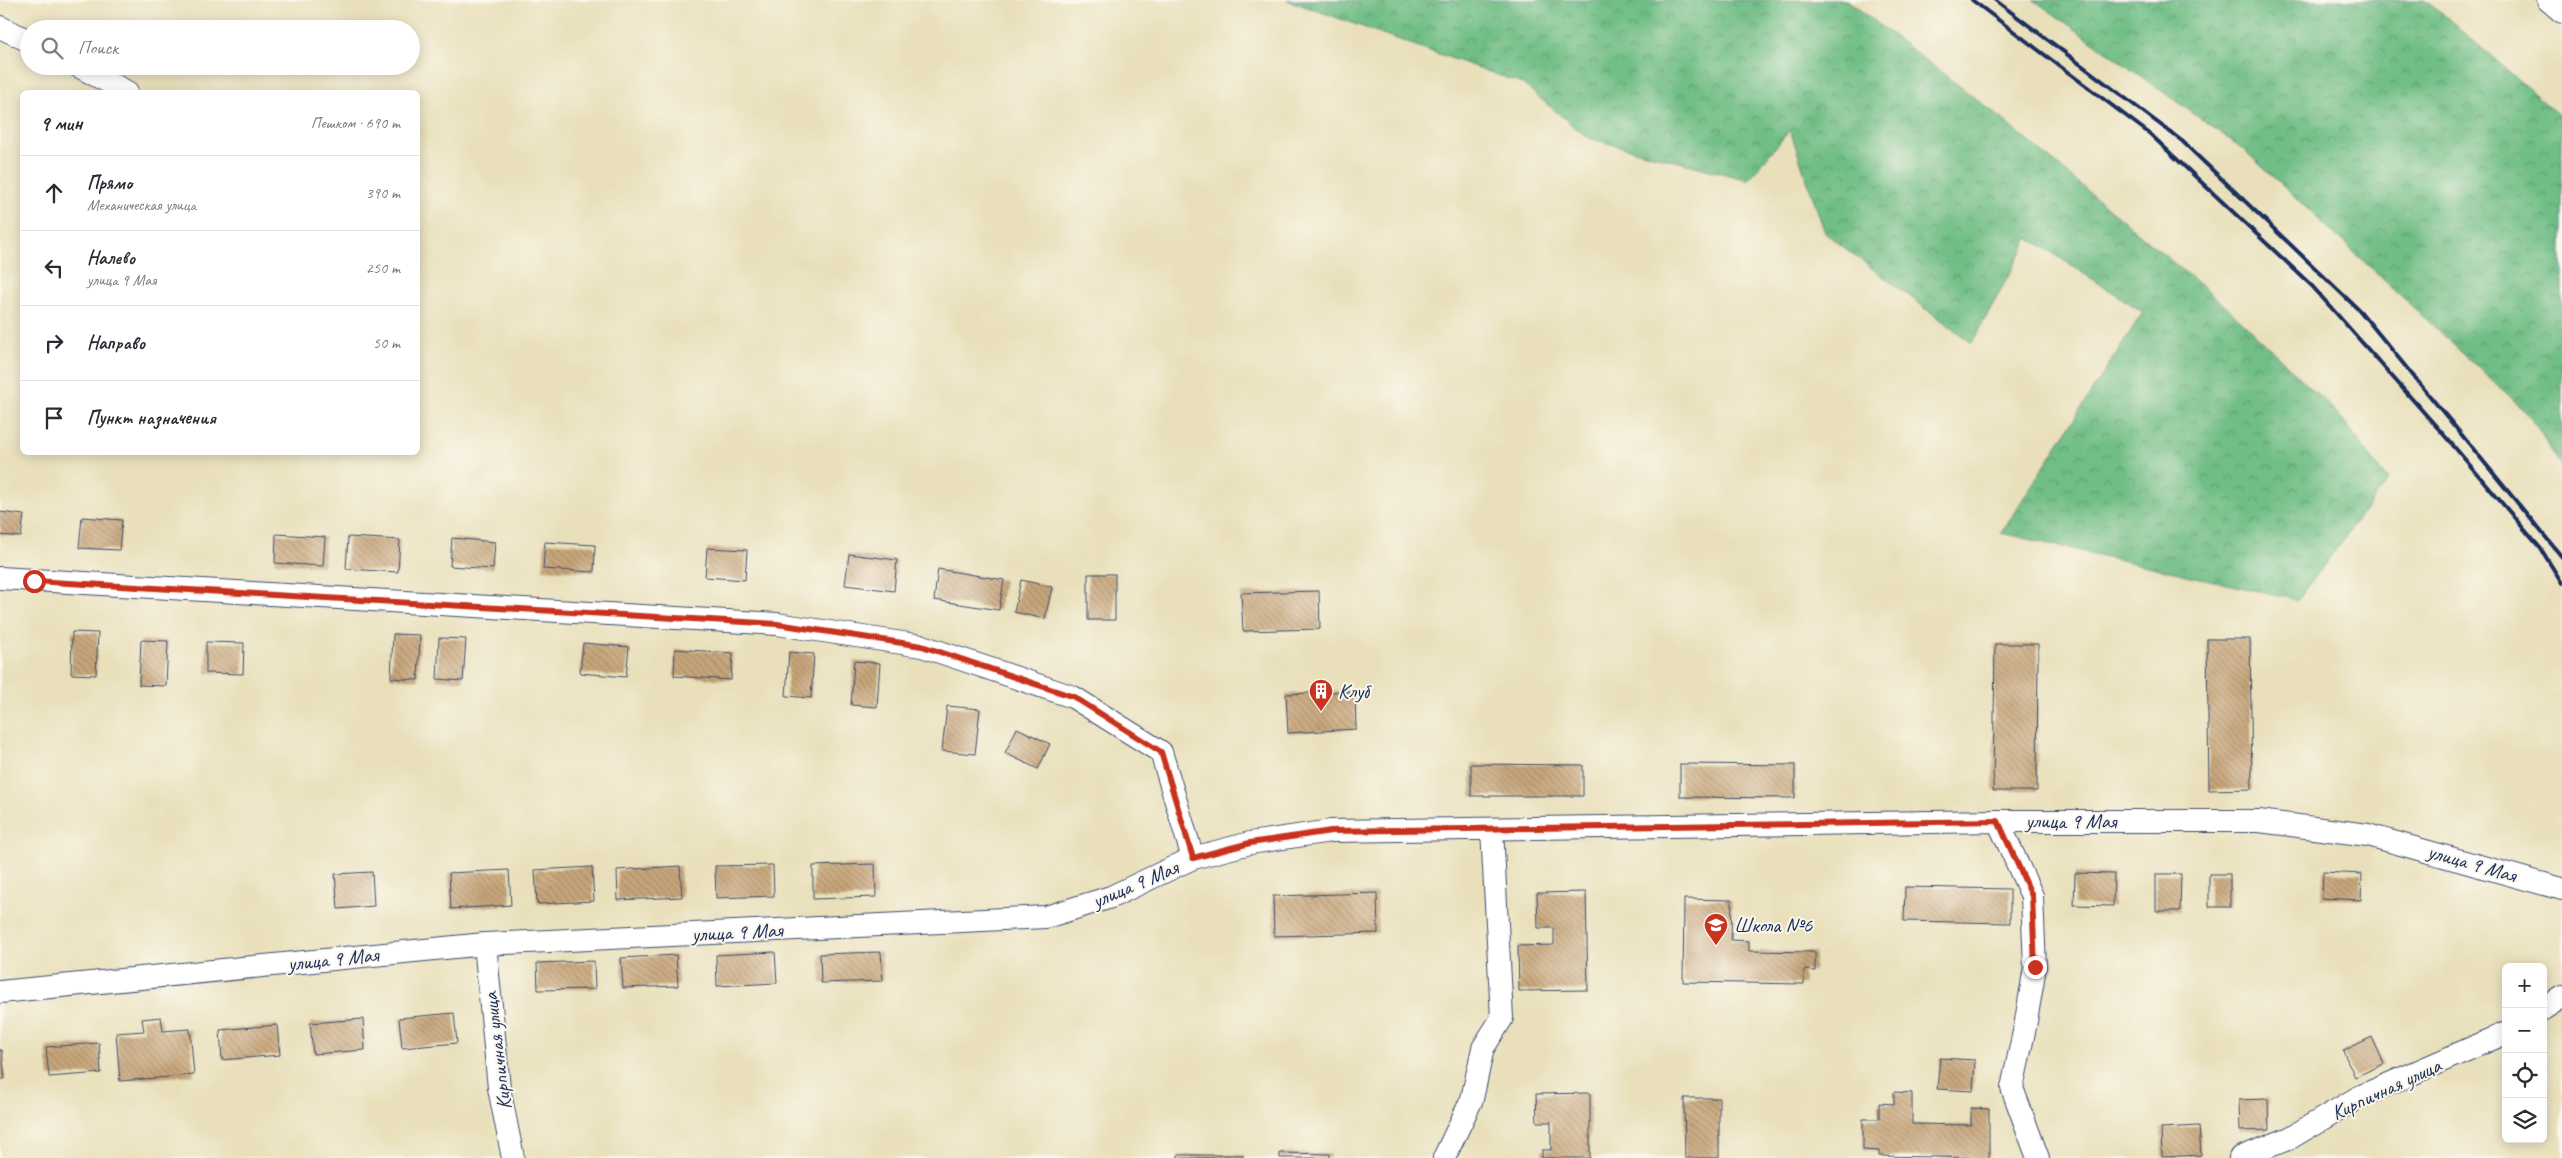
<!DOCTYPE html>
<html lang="ru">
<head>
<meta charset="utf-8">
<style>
  :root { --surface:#fff; --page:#f7f7f7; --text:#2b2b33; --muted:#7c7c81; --line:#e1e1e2 }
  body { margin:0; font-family:Caveat,sans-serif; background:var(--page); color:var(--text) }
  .controls { position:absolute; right:15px; bottom:15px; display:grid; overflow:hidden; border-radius:8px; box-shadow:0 2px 12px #0003 }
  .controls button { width:45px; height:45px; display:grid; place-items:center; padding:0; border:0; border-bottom:1px solid var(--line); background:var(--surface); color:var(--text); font:25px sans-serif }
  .stop { position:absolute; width:15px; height:15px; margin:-11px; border:4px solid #c8321e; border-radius:50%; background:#fff }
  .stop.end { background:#c8321e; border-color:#fff; box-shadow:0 1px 5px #0008 }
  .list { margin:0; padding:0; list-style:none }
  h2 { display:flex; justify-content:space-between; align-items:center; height:65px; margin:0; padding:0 20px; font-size:21px }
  h2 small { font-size:16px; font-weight:400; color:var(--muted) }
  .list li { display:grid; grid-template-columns:32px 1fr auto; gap:15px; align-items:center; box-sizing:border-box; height:75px; padding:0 20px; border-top:1px solid var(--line) }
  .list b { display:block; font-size:19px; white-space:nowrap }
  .list p { margin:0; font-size:16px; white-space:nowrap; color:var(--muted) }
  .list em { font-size:16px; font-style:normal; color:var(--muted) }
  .icon { flex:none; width:28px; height:28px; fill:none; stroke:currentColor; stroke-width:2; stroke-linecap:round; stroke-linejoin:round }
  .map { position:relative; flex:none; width:2562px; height:1158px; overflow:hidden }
  .search { position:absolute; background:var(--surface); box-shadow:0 2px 12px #0003; left:20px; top:20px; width:400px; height:55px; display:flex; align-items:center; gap:12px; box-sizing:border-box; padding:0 18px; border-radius:28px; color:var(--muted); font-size:19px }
  .panel { position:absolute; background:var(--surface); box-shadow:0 2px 12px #0003; left:20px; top:90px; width:400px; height:365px; border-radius:8px }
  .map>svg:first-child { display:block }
  .forest { fill:url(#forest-crowns); stroke:#467672 }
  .building { fill:url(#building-back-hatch) }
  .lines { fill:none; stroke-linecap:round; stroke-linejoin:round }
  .minor-casing { stroke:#3a4a6c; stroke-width:24 }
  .minor { stroke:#fff; stroke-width:22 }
  .rail { stroke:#1b2f5e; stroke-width:4 }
  .route { stroke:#c8321e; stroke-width:6 }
  .labels { text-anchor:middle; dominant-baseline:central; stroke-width:4; stroke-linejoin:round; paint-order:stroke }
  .poi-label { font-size:21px; fill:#1b2f5e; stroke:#fbf7ec; text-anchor:start }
  .street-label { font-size:21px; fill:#1b2f5e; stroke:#fbf7ec }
</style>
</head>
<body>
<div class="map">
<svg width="2562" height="1158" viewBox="0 0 2562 1158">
  <defs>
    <pattern id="forest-crowns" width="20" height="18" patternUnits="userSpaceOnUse" patternTransform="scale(1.25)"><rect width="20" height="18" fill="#71be86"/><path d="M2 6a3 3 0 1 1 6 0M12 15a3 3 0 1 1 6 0" fill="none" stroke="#5c9b71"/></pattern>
    <pattern id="building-back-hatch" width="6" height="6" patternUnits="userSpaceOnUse" patternTransform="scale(1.25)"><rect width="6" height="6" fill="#c8a67a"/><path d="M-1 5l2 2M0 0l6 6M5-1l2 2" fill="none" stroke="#a28867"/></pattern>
  </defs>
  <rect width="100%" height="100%" fill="#fbf7ec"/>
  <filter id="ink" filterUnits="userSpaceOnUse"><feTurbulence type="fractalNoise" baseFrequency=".02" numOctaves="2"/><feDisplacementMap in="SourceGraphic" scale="10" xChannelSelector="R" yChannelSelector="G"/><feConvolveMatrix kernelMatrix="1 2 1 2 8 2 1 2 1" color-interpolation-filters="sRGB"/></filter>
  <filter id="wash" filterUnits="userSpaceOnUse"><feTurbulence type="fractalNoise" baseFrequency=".0096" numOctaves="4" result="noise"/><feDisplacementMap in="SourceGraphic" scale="20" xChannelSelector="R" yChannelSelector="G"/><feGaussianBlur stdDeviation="1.12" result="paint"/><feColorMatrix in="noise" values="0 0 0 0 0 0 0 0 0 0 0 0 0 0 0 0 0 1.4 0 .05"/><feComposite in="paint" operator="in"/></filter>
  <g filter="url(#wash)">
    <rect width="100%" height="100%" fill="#e9e0bb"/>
    <path class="forest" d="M 1287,0 L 1847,0 L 2001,118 L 2231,311 L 2340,416 L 2388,480 L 2298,600 L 2001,533 L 2143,312 L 2029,238 L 1972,343 L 1825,233 L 1790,130 L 1748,180 L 1588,138 L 1523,84 Z
      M 2034,0 L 2424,0 L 2443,14 L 2562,118 L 2562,468 L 2531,417 L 2243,149 Z"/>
    <g id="blocks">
      <path class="building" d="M 0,512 L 24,515 L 21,537 L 0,535 Z
        M 82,517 L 122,520 L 119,550 L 79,548 Z
        M 276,534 L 325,537 L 323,566 L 275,563 Z
        M 348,537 L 400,540 L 398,572 L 346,569 Z
        M 452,538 L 495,542 L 493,569 L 450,566 Z
        M 545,542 L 595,545 L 594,572 L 543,569 Z
        M 707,548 L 747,550 L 745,580 L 705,577 Z
        M 849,554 L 897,560 L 894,591 L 845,585 Z
        M 938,569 L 1004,580 L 999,610 L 934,600 Z
        M 1088,574 L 1115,574 L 1115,620 L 1088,620 Z
        M 1021,580 L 1052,587 L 1045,619 L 1014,612 Z
        M 1319,591 L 1320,629 L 1243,631 L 1241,593 Z
        M 72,632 L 98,633 L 96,675 L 71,674 Z
        M 393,634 L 420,635 L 418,680 L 391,678 Z
        M 439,638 L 466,639 L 463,681 L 437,679 Z
        M 2207,639 L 2250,639 L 2252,789 L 2209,790 Z
        M 141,640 L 168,641 L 166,686 L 139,685 Z
        M 206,642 L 244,643 L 243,674 L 206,673 Z
        M 583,643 L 629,647 L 626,677 L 580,673 Z
        M 1995,644 L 2038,644 L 2037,791 L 1993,791 Z
        M 675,649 L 733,653 L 731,680 L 674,676 Z
        M 789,652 L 814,654 L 811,698 L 786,696 Z
        M 854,661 L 880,663 L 877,707 L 851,705 Z
        M 1355,691 L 1356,729 L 1288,733 L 1286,694 Z
        M 947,706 L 980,709 L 975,754 L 942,751 Z
        M 1017,728 L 1050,744 L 1038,769 L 1005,753 Z
        M 1471,764 L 1583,765 L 1583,796 L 1471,796 Z
        M 1680,764 L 1795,765 L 1795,798 L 1680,797 Z
        M 875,864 L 876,897 L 813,899 L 813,866 Z
        M 773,865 L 774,896 L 716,898 L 715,866 Z
        M 680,866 L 682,897 L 618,900 L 617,870 Z
        M 592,867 L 594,901 L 537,904 L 535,870 Z
        M 509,870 L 511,905 L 451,909 L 449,873 Z
        M 372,872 L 374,906 L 338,909 L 335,874 Z
        M 2323,872 L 2362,874 L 2361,900 L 2322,898 Z
        M 2075,873 L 2114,874 L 2113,906 L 2074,905 Z
        M 2156,874 L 2181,874 L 2180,911 L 2156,911 Z
        M 2209,874 L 2230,874 L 2230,907 L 2209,907 Z
        M 1905,887 L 2010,889 L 2010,923 L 1904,921 Z
        M 1586,892 L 1588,990 L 1519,991 L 1518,946 L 1554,945 L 1554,928 L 1538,928 L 1537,893 Z
        M 1377,893 L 1378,933 L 1274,936 L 1273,896 Z
        M 1684,899 L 1732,900 L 1731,940 L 1749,941 L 1749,951 L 1815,952 L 1815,971 L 1804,970 L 1804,984 L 1683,982 Z
        M 775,952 L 777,983 L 717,986 L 716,955 Z
        M 881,952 L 883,981 L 821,983 L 820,954 Z
        M 676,955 L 678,986 L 623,988 L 621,958 Z
        M 594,961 L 595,989 L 538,990 L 537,963 Z
        M 454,1013 L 457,1043 L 402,1048 L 399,1018 Z
        M 161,1017 L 163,1031 L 190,1029 L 194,1075 L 120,1081 L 116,1033 L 144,1031 L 142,1019 Z
        M 363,1019 L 365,1050 L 313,1054 L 310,1023 Z
        M 277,1025 L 280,1055 L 222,1060 L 220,1030 Z
        M 2372,1037 L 2384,1064 L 2355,1077 L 2343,1051 Z
        M 99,1043 L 101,1073 L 49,1077 L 46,1047 Z
        M 0,1050 L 2,1050 L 5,1079 L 0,1079 Z
        M 1940,1058 L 1975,1060 L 1973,1091 L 1937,1089 Z
        M 1894,1092 L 1912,1093 L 1912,1124 L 1971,1125 L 1971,1108 L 1989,1109 L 1989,1158 L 1879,1156 L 1879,1151 L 1863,1150 L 1863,1119 L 1879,1119 L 1879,1103 L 1894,1104 Z
        M 1590,1093 L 1590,1158 L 1542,1158 L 1542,1150 L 1551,1150 L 1551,1122 L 1537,1122 L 1536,1094 Z
        M 1684,1098 L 1719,1098 L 1719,1158 L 1685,1158 Z
        M 2268,1099 L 2269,1130 L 2240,1131 L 2239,1100 Z
        M 2199,1126 L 2201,1155 L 2162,1157 L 2161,1128 Z
        M 1280,1153 L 1330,1154 L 1330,1158 L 1280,1158 Z
        M 1178,1155 L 1243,1155 L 1243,1158 L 1178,1158 Z"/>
    </g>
  </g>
  <g filter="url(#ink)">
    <use href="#blocks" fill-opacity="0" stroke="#3a4a6c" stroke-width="1"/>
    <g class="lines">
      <defs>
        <path id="minor" d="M 2548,0 L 2562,12
          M 0,27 L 29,41
          M 78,66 L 127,92
          M 0,578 L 777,624 L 922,646 L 1073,697 L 1161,752 L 1193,858
          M 1998,821 L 2032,896 L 2035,967 L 2025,1027 L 2012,1088 L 2038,1158
          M 485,944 L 499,1088 L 513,1158
          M 0,992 L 485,944 L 1046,917 L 1111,897 L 1193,858 L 1250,843 L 1331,831 L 1998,821 L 2259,821 L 2368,835 L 2562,889
          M 2543,1009 L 2562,997
          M 1444,1158 L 1472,1099 L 1483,1048 L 1502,1018 L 1492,829
          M 2240,1158 L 2290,1138 L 2359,1097 L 2506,1033"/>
      </defs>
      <use href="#minor" class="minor-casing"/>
      <use href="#minor" class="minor"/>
      <path class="rail" d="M 1972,0 L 2150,134 L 2312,286 L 2451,443 L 2541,549 L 2562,583
        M 1995,0 L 2182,141 L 2360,311 L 2562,557"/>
    </g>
  </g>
  <g class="lines" filter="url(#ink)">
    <path class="route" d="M 34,581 L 777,624 L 922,646 L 1074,697 L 1161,752 L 1193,858 L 1250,843 L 1331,831 L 1998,821 L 2032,896 L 2035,967"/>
  </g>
  <defs>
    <symbol id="building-pin" viewBox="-11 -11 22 30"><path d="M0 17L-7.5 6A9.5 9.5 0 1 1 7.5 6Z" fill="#c8321e" stroke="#fbf7ec"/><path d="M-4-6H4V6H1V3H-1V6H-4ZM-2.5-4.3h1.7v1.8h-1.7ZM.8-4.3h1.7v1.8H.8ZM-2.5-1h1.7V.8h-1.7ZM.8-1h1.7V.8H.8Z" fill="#fff"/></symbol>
    <symbol id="school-pin" viewBox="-11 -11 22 30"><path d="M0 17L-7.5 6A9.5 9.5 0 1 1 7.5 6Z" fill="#c8321e" stroke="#fbf7ec"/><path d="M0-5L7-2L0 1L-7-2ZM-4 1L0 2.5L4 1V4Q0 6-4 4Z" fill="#fff"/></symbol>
  </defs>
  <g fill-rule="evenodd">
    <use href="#building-pin" x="1307" y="677" width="28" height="38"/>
    <use href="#school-pin" x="1702" y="911" width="28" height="38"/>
  </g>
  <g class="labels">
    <g class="poi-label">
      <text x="1338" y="691">Клуб</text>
      <text x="1734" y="925">Школа №6</text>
    </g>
    <g class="street-label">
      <text x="2071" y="821">улица 9 Мая</text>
      <text transform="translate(2472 863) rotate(16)">улица 9 Мая</text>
      <text transform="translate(1135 884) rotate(-23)">улица 9 Мая</text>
      <text transform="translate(737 932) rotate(-3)">улица 9 Мая</text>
      <text transform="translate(333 959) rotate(-6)">улица 9 Мая</text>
      <text transform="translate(497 1051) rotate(-97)">Кирпичная улица</text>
      <text transform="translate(2386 1089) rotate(-25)">Кирпичная улица</text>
    </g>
  </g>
</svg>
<div class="controls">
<button>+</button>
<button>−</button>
<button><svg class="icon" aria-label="locate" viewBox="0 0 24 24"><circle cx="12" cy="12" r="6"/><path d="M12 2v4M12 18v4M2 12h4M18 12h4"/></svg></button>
<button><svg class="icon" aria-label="layers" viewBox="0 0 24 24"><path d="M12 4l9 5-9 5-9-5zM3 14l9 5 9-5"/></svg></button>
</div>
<div class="stop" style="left:34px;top:581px"></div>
<div class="stop end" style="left:2035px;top:967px"></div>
<div class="search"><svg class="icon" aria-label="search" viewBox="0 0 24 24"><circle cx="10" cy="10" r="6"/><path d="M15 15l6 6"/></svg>Поиск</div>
<section class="panel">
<h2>9 мин<small>Пешком · 690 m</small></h2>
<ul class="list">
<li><svg class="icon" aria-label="ahead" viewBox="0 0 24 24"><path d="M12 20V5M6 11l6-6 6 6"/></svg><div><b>Прямо</b><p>Механическая улица</p></div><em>390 m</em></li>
<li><svg class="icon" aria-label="left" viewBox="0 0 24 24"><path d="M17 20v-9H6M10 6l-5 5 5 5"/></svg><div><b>Налево</b><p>улица 9 Мая</p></div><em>250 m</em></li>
<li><svg class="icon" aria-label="right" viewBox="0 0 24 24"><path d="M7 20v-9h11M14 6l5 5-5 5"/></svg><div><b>Направо</b></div><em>50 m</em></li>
<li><svg class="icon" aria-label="arrive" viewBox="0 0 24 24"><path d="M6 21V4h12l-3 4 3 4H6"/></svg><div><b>Пункт назначения</b></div></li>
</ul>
</section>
</div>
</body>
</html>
